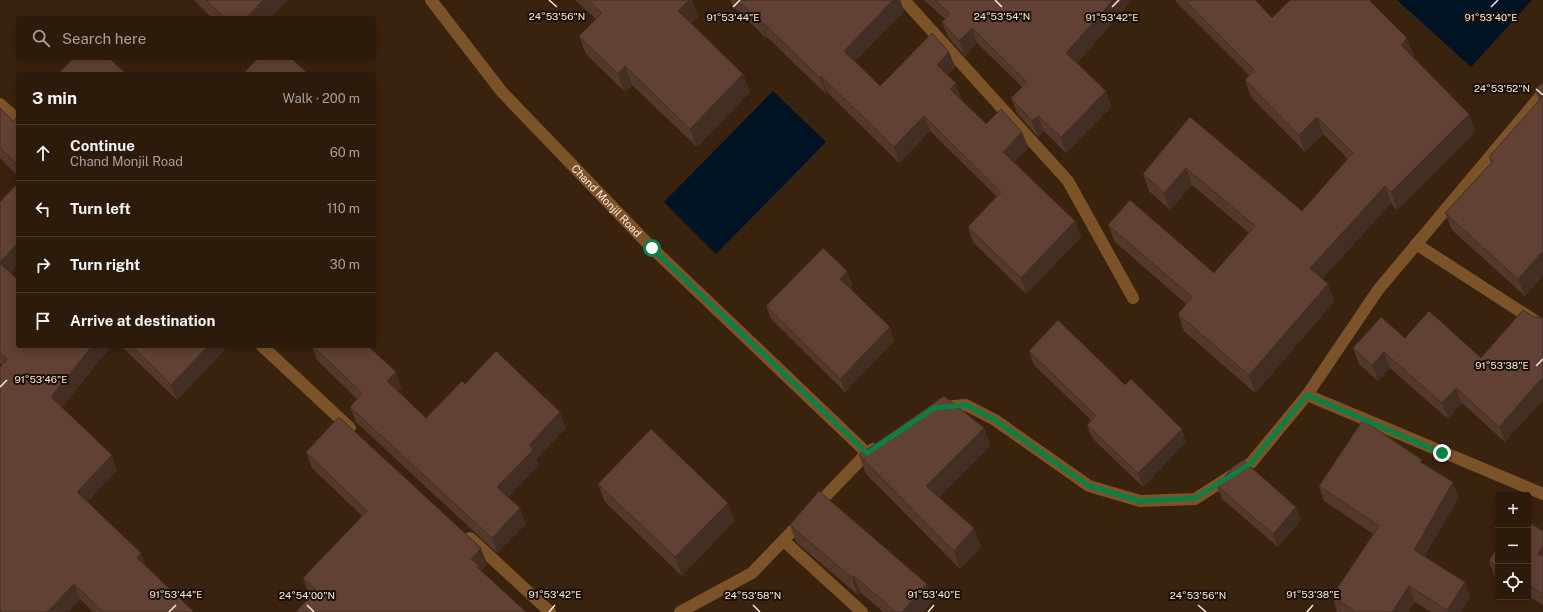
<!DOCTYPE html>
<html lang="en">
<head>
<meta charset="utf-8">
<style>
  :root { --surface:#2c1a0a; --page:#382718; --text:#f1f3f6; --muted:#a6a19c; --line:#48382b }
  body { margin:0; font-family:"Public Sans",sans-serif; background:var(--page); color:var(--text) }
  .controls { position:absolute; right:12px; bottom:12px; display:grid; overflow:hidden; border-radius:4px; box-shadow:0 2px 10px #0003 }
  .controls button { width:36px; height:36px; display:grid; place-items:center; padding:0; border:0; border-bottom:1px solid var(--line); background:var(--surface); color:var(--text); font:20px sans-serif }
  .stop { position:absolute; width:12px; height:12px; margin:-9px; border:3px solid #0b8043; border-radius:50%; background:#fff }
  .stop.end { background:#0b8043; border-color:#fff; box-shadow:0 1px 4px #0008 }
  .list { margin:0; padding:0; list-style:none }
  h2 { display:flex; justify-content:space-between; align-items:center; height:52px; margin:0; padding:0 16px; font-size:17px }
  h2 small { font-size:13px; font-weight:400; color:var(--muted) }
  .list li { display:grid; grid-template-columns:26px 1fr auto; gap:12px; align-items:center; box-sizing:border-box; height:56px; padding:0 16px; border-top:1px solid var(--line) }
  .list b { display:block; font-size:15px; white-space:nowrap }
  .list p { margin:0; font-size:13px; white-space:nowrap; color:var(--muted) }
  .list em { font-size:13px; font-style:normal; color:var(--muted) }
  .icon { flex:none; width:22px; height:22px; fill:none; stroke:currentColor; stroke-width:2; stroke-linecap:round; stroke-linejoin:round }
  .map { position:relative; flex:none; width:1543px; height:612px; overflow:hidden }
  .search { position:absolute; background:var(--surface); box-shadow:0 2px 10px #0003; left:16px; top:16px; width:360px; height:44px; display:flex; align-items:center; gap:10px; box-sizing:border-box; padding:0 14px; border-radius:4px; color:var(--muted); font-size:15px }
  .panel { position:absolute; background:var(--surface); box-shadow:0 2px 10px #0003; left:16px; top:72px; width:360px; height:276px; border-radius:4px }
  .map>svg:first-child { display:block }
  .water { fill:#001325 }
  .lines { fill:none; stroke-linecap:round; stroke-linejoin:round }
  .minor { stroke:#7c5229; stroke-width:12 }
  .wall { fill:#53382c }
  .shaded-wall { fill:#432e24 }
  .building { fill:#604133; stroke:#432e24 }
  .route { stroke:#0b8043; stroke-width:5 }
  .ticks { fill:none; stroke:#f9eadd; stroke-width:1.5 }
  .labels { text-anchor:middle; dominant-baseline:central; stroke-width:4; stroke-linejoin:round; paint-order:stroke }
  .street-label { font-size:11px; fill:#f9eadd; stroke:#1a1007 }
  .ticks-label { font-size:10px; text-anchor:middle; fill:#f9eadd; stroke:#1a1007; stroke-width:4; stroke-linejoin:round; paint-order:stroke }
</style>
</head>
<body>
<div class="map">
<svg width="1543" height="612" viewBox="0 0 1543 612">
  <rect width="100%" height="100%" fill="#3a230e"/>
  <path class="water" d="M 1397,0 L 1532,0 L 1471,67 Z
    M 773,91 L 826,142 L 716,254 L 664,202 Z"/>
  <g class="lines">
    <g class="minor">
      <path id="s1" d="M 431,0 L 502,92 L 652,248 L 867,453"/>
      <path d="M 904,0 L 1068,181 L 1133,298"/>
      <path d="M 0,104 L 18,120"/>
      <path d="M 1416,244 L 1543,326"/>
      <path d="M 262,346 L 350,428"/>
      <path d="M 1307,395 L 1543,494"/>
      <path d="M 941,407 L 966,405 L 995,420 L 1089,486 L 1140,501 L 1195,499 L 1251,463 L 1307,395 L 1378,290 L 1543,93"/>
      <path d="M 470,538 L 550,612"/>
      <path d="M 784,541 L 862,612"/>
      <path d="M 680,612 L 752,573 L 867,453 L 873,449"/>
    </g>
  </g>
  <path class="wall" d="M 194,0 L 288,0 L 270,18 L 212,18 Z
    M 575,0 L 692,0 L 698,17 L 691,23 L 743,74 L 750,92 L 697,147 L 632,85 L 625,92 L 586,54 L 579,36 L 596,19 Z
    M 730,0 L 900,0 L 904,11 L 855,61 L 880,86 L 949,52 L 955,67 L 947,75 L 961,98 L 960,99 L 986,124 L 1022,132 L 1028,148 L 1014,162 L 1075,221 L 1081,237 L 1026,294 L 973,242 L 968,227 L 997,197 L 930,131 L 899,163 L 827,92 L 826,94 L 767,37 L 766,38 L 733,6 Z
    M 924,0 L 1132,0 L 1077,63 L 1106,91 L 1111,107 L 1066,153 L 1044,131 L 1038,137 L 1017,113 L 1011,98 L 1022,87 L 977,43 L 965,56 L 948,37 L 942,22 L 945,19 Z
    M 1176,0 L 1255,0 L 1272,18 L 1414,56 L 1412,57 L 1469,114 L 1475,132 L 1397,210 L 1391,203 L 1322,279 L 1328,284 L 1334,302 L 1255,393 L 1184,331 L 1178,314 L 1186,304 L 1115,242 L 1108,225 L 1214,273 L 1249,233 L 1192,185 L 1170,210 L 1149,191 L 1143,174 L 1190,117 L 1302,211 L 1348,159 L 1323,134 L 1305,152 L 1251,97 L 1245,80 L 1249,75 L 1176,2 Z
    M 1543,82 L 1543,275 L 1525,296 L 1452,230 L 1445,213 L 1491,163 L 1489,157 L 1539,101 L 1535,90 Z
    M 0,108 L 13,121 L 18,116 L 18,176 L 0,158 Z
    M 0,202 L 10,273 L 18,346 L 111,346 L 62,407 L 117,470 L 87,502 L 146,566 L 194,612 L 93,612 L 80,599 L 67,612 L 0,612 L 0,367 L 2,365 L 0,363 Z
    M 847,271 L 852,285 L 850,288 L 890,327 L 894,341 L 845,392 L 771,319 L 766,306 Z
    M 1534,317 L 1505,442 L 1462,403 L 1448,419 L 1390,368 L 1378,381 L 1359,364 L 1353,348 L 1405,338 L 1481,358 Z
    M 121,346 L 228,346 L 177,400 Z
    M 312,346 L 368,346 L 396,372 L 401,388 L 398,391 L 426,418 L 465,384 L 566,428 L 536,459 L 539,465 L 508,497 L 526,524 L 497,553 L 356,422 L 350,407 L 357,399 L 317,360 Z
    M 1029,351 L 1125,385 L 1186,442 L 1143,487 L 1092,438 L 1087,425 L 1091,420 L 1034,365 Z
    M 984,428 L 990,446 L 939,497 L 981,547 L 960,569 L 866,474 L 859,455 Z
    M 306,452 L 487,564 L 481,571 L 311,596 L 309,594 L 303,578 L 362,516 L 312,468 Z
    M 1423,464 L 1459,497 L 1424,557 L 1465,582 L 1470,597 L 1461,612 L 1431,612 L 1415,602 L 1408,612 L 1338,612 L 1337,611 L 1332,596 L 1373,534 L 1324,501 L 1319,486 Z
    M 598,484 L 728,503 L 734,521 L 682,576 L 605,502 Z
    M 1217,486 L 1301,520 L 1278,547 L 1222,499 Z
    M 1528,522 L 1543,531 L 1543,605 L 1528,596 Z
    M 790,525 L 927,584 L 933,601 L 923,612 L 883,612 L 860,592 L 858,595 L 796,542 Z
    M 1498,546 L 1498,577 L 1494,575 L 1489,561 Z"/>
  <path class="shaded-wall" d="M 263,0 L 288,0 L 270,18 L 246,18 Z
    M 689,0 L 692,0 L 698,17 L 685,30 L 678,11 Z
    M 893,0 L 900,0 L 904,11 L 850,66 L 844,51 Z
    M 1113,0 L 1132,0 L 1072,68 L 1066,53 Z
    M 761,21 L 767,37 L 766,38 L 761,22 Z
    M 972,28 L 977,43 L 965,56 L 959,41 Z
    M 1407,38 L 1414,56 L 1407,63 L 1401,45 Z
    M 949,52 L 955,67 L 942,80 L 937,65 Z
    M 625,66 L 632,85 L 625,92 L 618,74 Z
    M 743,74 L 750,92 L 697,147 L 690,129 Z
    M 822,77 L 827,92 L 826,94 L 820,78 Z
    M 956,83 L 961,98 L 955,105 L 950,89 Z
    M 1106,91 L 1111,107 L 1066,153 L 1061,137 Z
    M 1469,114 L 1475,132 L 1397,210 L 1391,192 Z
    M 924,116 L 930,131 L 899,163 L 894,147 Z
    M 1038,116 L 1044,131 L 1038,137 L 1032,121 Z
    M 1317,117 L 1323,134 L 1305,152 L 1299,135 Z
    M 1022,132 L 1028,148 L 1009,167 L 1003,152 Z
    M 1186,168 L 1192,185 L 1170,210 L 1164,193 Z
    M 1385,186 L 1391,203 L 1316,286 L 1310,268 Z
    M 1075,221 L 1081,237 L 1026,294 L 1021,278 Z
    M 18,243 L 18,265 L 5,278 L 0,264 L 0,262 Z
    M 1543,251 L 1543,275 L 1525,296 L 1518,279 Z
    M 847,271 L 852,285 L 845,292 L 840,279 Z
    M 1328,284 L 1334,302 L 1255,393 L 1249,375 Z
    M 890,327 L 894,341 L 845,392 L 840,379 Z
    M 92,346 L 111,346 L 57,412 L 51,397 Z
    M 208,346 L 228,346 L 177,400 L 171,385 Z
    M 1384,352 L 1390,368 L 1378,381 L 1372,365 Z
    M 396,372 L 401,388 L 393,397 L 387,381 Z
    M 1543,377 L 1543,400 L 1505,442 L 1499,427 Z
    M 1456,388 L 1462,403 L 1448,419 L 1442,403 Z
    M 560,412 L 566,428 L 536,459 L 539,465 L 503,502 L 497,487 L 529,445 Z
    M 984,428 L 990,446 L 932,504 L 926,486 Z
    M 1182,429 L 1186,442 L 1143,487 L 1138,473 Z
    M 112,455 L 117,470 L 82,508 L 77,492 Z
    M 1453,482 L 1459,497 L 1419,565 L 1414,550 Z
    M 728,503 L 734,521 L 682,576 L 675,557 Z
    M 1296,507 L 1301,520 L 1278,547 L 1273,534 Z
    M 520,508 L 526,524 L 497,553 L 492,538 Z
    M 974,528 L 981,547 L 960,569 L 954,551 Z
    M 1543,545 L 1543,567 L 1538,554 Z
    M 481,548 L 487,564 L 480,571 L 471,559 Z
    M 141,553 L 147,569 L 137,558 Z
    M 854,576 L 860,592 L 858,595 L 852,578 Z
    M 1465,582 L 1470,597 L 1461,612 L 1448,612 L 1447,610 Z
    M 74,584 L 80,599 L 67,612 L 47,612 Z
    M 927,584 L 933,601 L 923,612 L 902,612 Z
    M 1409,586 L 1415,602 L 1408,612 L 1392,612 Z"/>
  <path class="building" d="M 206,0 L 263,0 L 246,18 L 225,18 Z
    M 588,0 L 689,0 L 678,11 L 743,74 L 690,129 L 625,66 L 618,74 L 579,36 L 602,13 Z
    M 737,0 L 893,0 L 844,51 L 880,86 L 932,33 L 949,52 L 937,65 L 956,83 L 950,89 L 986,124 L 1001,109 L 1022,132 L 1003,152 L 1075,221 L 1021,278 L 968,227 L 1001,192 L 924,116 L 894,147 L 822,77 L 820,78 L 761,21 L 761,22 Z
    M 935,0 L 1113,0 L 1066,53 L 1106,91 L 1061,137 L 1038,116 L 1032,121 L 1011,98 L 1027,82 L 972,28 L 959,41 L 942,22 L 950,14 Z
    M 1185,0 L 1255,0 L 1272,18 L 1290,0 L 1369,0 L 1407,38 L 1401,45 L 1469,114 L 1391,192 L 1385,186 L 1310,268 L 1328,284 L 1249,375 L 1178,314 L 1192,297 L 1108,225 L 1130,200 L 1214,273 L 1255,226 L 1186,168 L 1164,193 L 1143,174 L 1190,117 L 1302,211 L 1353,153 L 1317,117 L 1299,135 L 1245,80 L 1254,70 Z
    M 74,58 L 109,58 L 126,74 L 58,74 Z
    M 258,58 L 291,58 L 308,74 L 243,74 Z
    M 1543,82 L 1543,251 L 1518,279 L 1445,213 L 1493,161 L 1489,157 L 1542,97 L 1535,90 Z
    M 0,108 L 13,121 L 18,116 L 18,165 L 0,148 Z
    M 18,183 L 18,243 L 0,262 L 0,202 Z
    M 823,248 L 847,271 L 840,279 L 890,327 L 840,379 L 766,306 Z
    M 0,263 L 18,280 L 18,346 L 92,346 L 51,397 L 112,455 L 77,492 L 141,553 L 137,558 L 194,612 L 104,612 L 74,584 L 47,612 L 3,612 L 0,610 L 0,367 L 7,359 L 0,353 Z
    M 1523,310 L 1534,317 L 1540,317 L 1543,319 L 1543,377 L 1499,427 L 1456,388 L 1442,403 L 1384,352 L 1372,365 L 1353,348 L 1381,317 L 1405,338 L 1429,311 L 1481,358 Z
    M 1058,320 L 1125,385 L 1131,379 L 1182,429 L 1138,473 L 1087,425 L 1096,416 L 1029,351 Z
    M 132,346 L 208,346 L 171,385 Z
    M 313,346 L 368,346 L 396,372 L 387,381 L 426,418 L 462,381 L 465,384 L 496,351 L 560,412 L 529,445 L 533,450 L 497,487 L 520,508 L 492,538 L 350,407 L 362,393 Z
    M 944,396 L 984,428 L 926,486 L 974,528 L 954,551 L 859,455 Z
    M 339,417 L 481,548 L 471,559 L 479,566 L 477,567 L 526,612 L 296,612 L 316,590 L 303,578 L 367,511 L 306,452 Z
    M 1363,420 L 1422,460 L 1420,462 L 1453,482 L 1414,550 L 1465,582 L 1447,610 L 1409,586 L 1392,612 L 1356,612 L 1332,596 L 1379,526 L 1319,486 Z
    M 651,429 L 728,503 L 675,557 L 598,484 Z
    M 1243,460 L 1296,507 L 1273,534 L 1217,486 L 1234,466 Z
    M 819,491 L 927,584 L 902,612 L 896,612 L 854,576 L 852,578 L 790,525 Z
    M 1528,522 L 1543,531 L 1543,545 L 1538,554 L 1543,556 L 1543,598 L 1540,596 L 1542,593 L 1528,585 Z
    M 1498,546 L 1498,567 L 1489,561 Z"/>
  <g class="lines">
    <path class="route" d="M 652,248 L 867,453 L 934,408 L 966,405 L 995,420 L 1089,486 L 1140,501 L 1195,498 L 1251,463 L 1307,395 L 1442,453"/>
  </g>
  <path class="ticks" d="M 549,0 L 557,7M 995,0 L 1002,7M 733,7 L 740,0M 1112,7 L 1119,0M 1491,7 L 1498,0M 1536,89 L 1543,95M 1536,366 L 1543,359M 0,387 L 7,380M 307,605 L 314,612M 753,605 L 760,612M 1198,605 L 1206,612M 169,612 L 176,605M 549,612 L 555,605M 928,612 L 934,605M 1307,612 L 1313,605"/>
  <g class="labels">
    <g class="street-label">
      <text stroke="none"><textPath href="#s1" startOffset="267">Chand Monjil Road</textPath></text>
    </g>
  </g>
  <g class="ticks-label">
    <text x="557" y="20">24°53'56"N</text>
    <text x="1002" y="20">24°53'54"N</text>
    <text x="733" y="21">91°53'44"E</text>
    <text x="1112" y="21">91°53'42"E</text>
    <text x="1491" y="21">91°53'40"E</text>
    <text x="1502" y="92">24°53'52"N</text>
    <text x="1502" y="369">91°53'38"E</text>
    <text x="41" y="383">91°53'46"E</text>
    <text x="176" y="598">91°53'44"E</text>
    <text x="555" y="598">91°53'42"E</text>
    <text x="934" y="598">91°53'40"E</text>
    <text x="1313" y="598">91°53'38"E</text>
    <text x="307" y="599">24°54'00"N</text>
    <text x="753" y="599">24°53'58"N</text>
    <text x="1198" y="599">24°53'56"N</text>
  </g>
</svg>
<div class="controls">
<button>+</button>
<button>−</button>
<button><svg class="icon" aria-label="locate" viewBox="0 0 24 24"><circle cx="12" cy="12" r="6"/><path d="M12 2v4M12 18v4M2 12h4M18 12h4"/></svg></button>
</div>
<div class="stop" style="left:652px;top:248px"></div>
<div class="stop end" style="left:1442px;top:453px"></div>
<div class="search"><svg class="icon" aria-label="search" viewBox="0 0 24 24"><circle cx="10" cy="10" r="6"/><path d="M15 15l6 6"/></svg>Search here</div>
<section class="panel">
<h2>3 min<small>Walk · 200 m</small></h2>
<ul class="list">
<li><svg class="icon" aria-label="ahead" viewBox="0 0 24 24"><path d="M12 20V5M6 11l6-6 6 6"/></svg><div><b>Continue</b><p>Chand Monjil Road</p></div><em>60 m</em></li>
<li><svg class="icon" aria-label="left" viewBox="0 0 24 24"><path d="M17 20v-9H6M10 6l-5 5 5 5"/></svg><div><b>Turn left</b></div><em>110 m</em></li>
<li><svg class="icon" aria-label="right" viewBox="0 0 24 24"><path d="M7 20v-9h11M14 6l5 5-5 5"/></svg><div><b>Turn right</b></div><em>30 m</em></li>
<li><svg class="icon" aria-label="arrive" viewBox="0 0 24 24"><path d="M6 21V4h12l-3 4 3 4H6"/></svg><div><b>Arrive at destination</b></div></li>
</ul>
</section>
</div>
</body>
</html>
